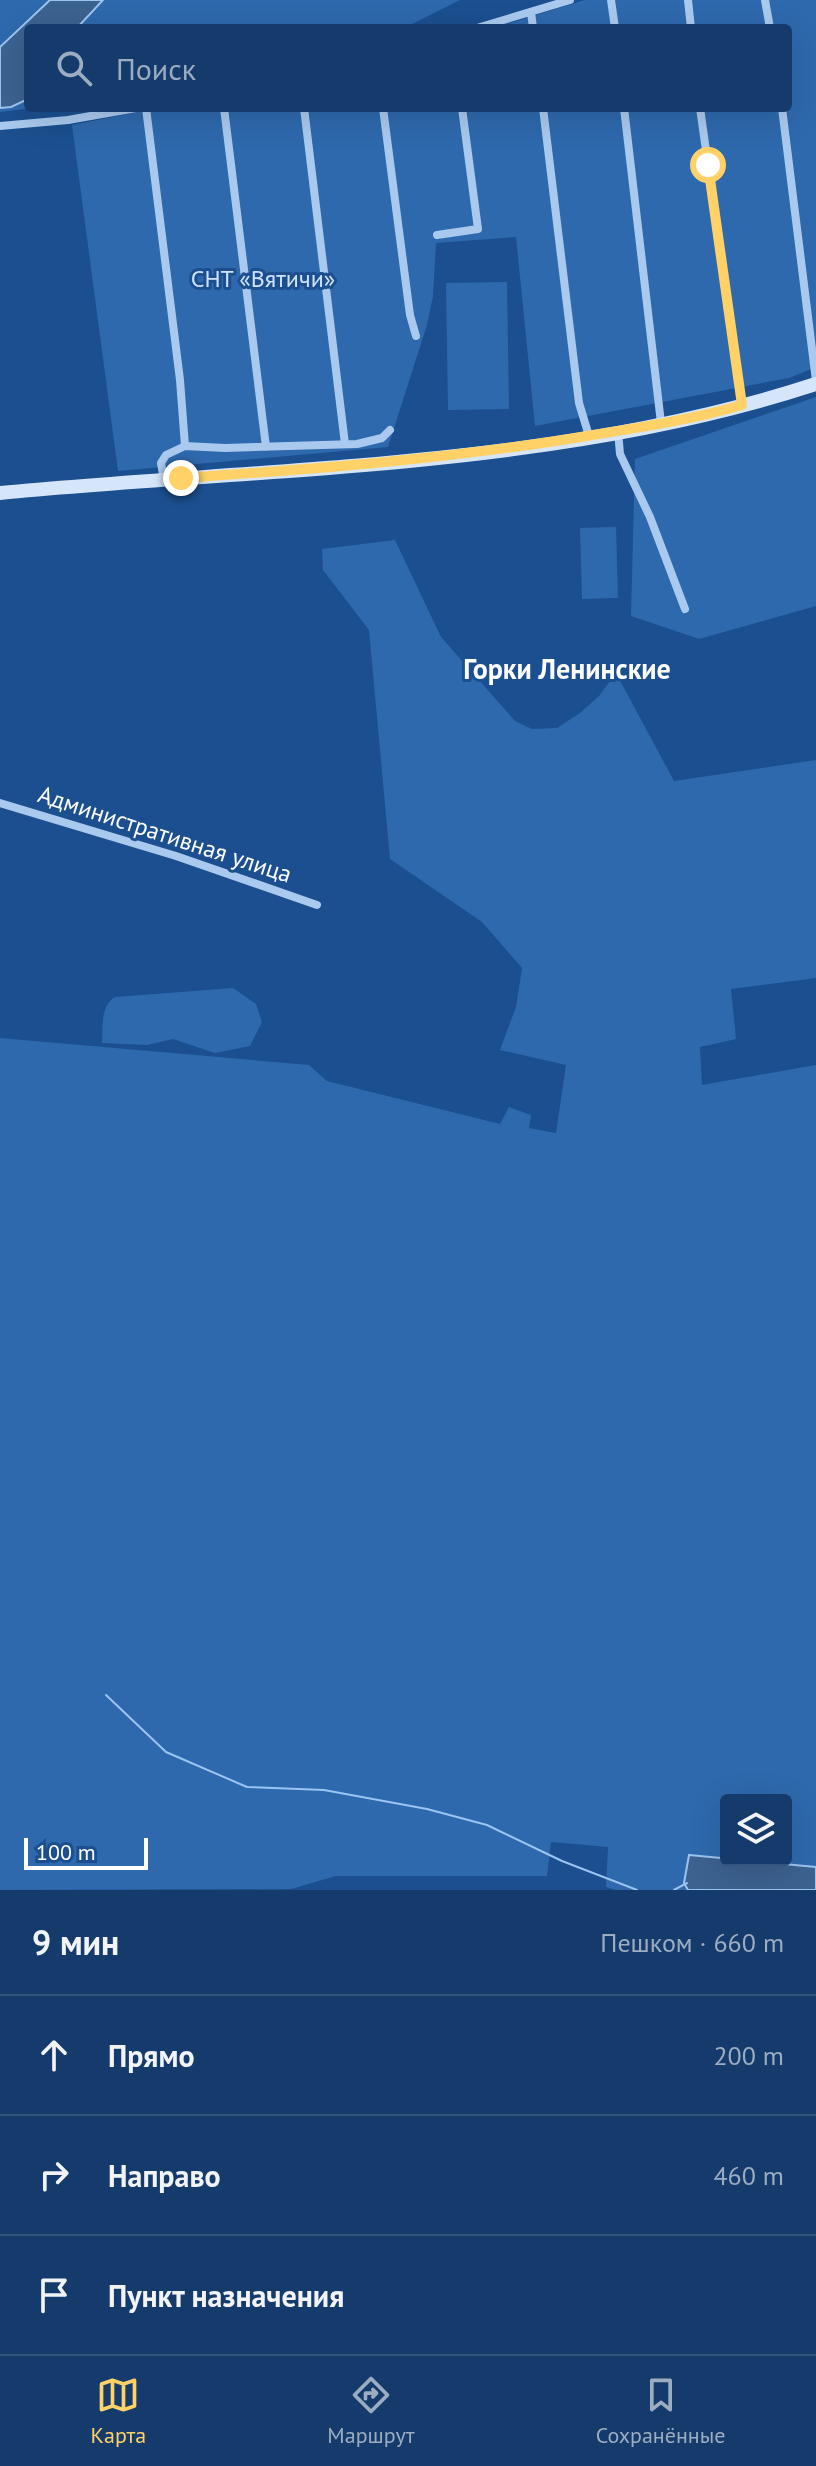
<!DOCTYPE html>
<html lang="ru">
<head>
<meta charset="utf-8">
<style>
  :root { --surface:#143b6b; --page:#214673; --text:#f1f3f6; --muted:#9dadc1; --line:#33557e; --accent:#ffd166 }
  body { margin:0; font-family:"PT Sans",sans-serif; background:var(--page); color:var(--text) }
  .controls { position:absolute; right:24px; bottom:24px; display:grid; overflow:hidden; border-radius:8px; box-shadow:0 8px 32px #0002 }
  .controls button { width:72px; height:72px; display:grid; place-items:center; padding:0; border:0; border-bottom:2px solid var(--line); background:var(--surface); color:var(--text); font:40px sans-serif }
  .scale { position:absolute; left:24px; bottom:20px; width:124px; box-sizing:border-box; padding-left:8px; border:4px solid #fff; border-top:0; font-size:22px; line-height:28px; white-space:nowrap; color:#fff; -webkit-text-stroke:6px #1b4f8f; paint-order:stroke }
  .stop { position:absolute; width:24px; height:24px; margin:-18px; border:6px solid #ffd166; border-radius:50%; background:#fff }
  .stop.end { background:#ffd166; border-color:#fff; box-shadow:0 2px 8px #0008 }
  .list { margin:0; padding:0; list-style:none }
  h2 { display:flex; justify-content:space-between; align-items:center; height:104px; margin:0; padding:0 32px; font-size:34px }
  h2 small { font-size:26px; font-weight:400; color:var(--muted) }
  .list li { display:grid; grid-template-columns:52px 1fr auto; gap:24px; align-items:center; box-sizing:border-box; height:120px; padding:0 32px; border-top:2px solid var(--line) }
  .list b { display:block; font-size:30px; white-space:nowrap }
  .list em { font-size:26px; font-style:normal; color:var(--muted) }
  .icon { flex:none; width:44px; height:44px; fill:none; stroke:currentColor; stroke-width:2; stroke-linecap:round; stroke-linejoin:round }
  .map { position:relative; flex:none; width:816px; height:1890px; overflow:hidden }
  .search { position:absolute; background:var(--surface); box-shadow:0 8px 32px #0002; left:24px; right:24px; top:24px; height:88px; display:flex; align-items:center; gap:20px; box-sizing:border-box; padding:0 28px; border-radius:8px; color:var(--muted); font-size:30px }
  .sheet { height:464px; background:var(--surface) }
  nav { display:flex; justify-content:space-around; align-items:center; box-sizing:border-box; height:112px; border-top:2px solid var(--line); background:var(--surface); font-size:22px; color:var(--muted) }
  nav a { display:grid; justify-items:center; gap:4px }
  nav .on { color:var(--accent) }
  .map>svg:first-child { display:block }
  .green { fill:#2e69ad }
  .water { fill:#3c6290; stroke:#9cc4f0; stroke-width:2 }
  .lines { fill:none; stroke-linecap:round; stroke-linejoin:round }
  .stream { stroke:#9cc4f0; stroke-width:2 }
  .minor { stroke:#a9c9ee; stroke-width:8 }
  .secondary { stroke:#d6e6fa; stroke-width:14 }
  .route { stroke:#ffd166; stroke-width:10 }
  .labels { text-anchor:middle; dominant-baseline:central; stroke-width:6; stroke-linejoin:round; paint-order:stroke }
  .park-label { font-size:24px; fill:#cfe3fa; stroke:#1b4f8f }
  .street-label { font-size:24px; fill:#fff; stroke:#1b4f8f }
  .quarter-label { font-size:28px; font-weight:bold; fill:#fff; stroke:#1b4f8f }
</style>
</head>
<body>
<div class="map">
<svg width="816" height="1890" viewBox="0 0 816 1890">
  <rect width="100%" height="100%" fill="#1b4f8f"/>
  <path class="green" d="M 0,0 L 460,0 L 404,28 L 28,28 L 28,108 L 34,108 L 0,112 Z
    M 585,0 L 816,0 L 816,367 L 789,378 L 535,426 L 516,237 L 436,243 L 433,296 L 427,325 L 388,447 L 118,471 L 72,125 L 157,108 L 788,108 L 788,28 L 494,28 Z
    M 507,282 L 509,409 L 448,410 L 446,283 Z
    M 816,397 L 816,606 L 699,639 L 631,616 L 635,459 Z
    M 616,527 L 618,598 L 582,599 L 580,528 Z
    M 395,540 L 441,637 L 515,721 L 532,729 L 557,728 L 580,713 L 599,696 L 616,673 L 674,781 L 816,760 L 816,978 L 731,989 L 736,1039 L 700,1047 L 702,1085 L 816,1065 L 816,1867 L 742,1860 L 786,1860 L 786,1800 L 726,1800 L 726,1858 L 689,1855 L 684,1883 L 688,1890 L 616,1890 L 606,1887 L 608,1847 L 551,1842 L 547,1876 L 336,1876 L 291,1889 L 0,1890 L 0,1038 L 309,1065 L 327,1081 L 500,1124 L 509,1107 L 531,1115 L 529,1128 L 556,1133 L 566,1065 L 500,1050 L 516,1007 L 522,968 L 482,922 L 390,859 L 369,630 L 323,570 L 322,549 Z
    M 233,988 L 256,1004 L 262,1022 L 250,1046 L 215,1053 L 173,1039 L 147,1045 L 102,1043 C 103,1027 100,1006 115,997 Z"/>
  <path class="water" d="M 50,0 L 103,0 L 77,28 L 28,28 L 28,99 L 11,107 L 0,108 L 0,47 Z
    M 689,1855 L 816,1867 L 816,1890 L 688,1890 L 684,1883 Z"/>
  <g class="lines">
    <path class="stream" d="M 106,1695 L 166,1752 L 247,1787 L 324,1790 L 427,1809 L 487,1825 L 562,1861 L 637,1890
      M 674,1890 L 687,1883"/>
    <path class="minor" d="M 611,0 L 615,28
      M 688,0 L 691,28
      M 765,0 L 770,28
      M 531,12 L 533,28
      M 477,28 L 570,0
      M 146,108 L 180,380 L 185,446
      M 224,108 L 266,447
      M 304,108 L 345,444
      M 383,108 L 410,315 L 416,336
      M 543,108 L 579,403 L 589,436
      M 624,108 L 661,423
      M 700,108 L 742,405
      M 782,108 L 816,381
      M 0,126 L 68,120 L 136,108
      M 437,235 L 478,229 L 462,108
      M 618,431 L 620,454 L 650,517 L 685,609
      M 164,480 L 161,463 L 166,455 L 185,446 L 225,448 L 357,444 L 382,438 L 390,430
      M 0,803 L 176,856 L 317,905"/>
    <path class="secondary" d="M 0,493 C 270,467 556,469 816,384"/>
  </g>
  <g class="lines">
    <path class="route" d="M 181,478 C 318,469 457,458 593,435 C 643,427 694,419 742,405 L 708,165"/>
  </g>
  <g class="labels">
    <g class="park-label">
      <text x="263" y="278">СНТ «Вятичи»</text>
    </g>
    <g class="street-label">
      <text transform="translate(165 834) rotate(18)">Административная улица</text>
    </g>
    <g class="quarter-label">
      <text x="567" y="668">Горки Ленинские</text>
    </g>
  </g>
</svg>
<div class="controls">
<button><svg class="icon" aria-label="layers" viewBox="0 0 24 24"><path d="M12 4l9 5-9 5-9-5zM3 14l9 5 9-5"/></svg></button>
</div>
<div class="scale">100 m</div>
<div class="stop" style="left:708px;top:165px"></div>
<div class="stop end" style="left:181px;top:478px"></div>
<div class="search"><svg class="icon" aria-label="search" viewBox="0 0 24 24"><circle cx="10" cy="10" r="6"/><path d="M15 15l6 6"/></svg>Поиск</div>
</div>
<section class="sheet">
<h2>9 мин<small>Пешком · 660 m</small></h2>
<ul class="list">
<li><svg class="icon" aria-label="ahead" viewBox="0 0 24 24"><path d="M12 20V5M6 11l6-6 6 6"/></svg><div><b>Прямо</b></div><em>200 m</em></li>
<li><svg class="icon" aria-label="right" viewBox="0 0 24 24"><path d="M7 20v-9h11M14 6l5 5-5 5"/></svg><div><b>Направо</b></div><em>460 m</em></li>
<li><svg class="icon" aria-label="arrive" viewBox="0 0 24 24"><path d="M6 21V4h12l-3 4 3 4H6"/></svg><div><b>Пункт назначения</b></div></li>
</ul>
</section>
<nav>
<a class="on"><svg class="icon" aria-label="map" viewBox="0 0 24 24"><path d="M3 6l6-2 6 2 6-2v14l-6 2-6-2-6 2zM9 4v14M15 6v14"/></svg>Карта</a>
<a><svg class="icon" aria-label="directions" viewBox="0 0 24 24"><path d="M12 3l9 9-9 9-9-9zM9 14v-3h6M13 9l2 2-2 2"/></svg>Маршрут</a>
<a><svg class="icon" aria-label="saved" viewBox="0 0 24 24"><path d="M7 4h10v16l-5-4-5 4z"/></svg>Сохранённые</a>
</nav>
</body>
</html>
